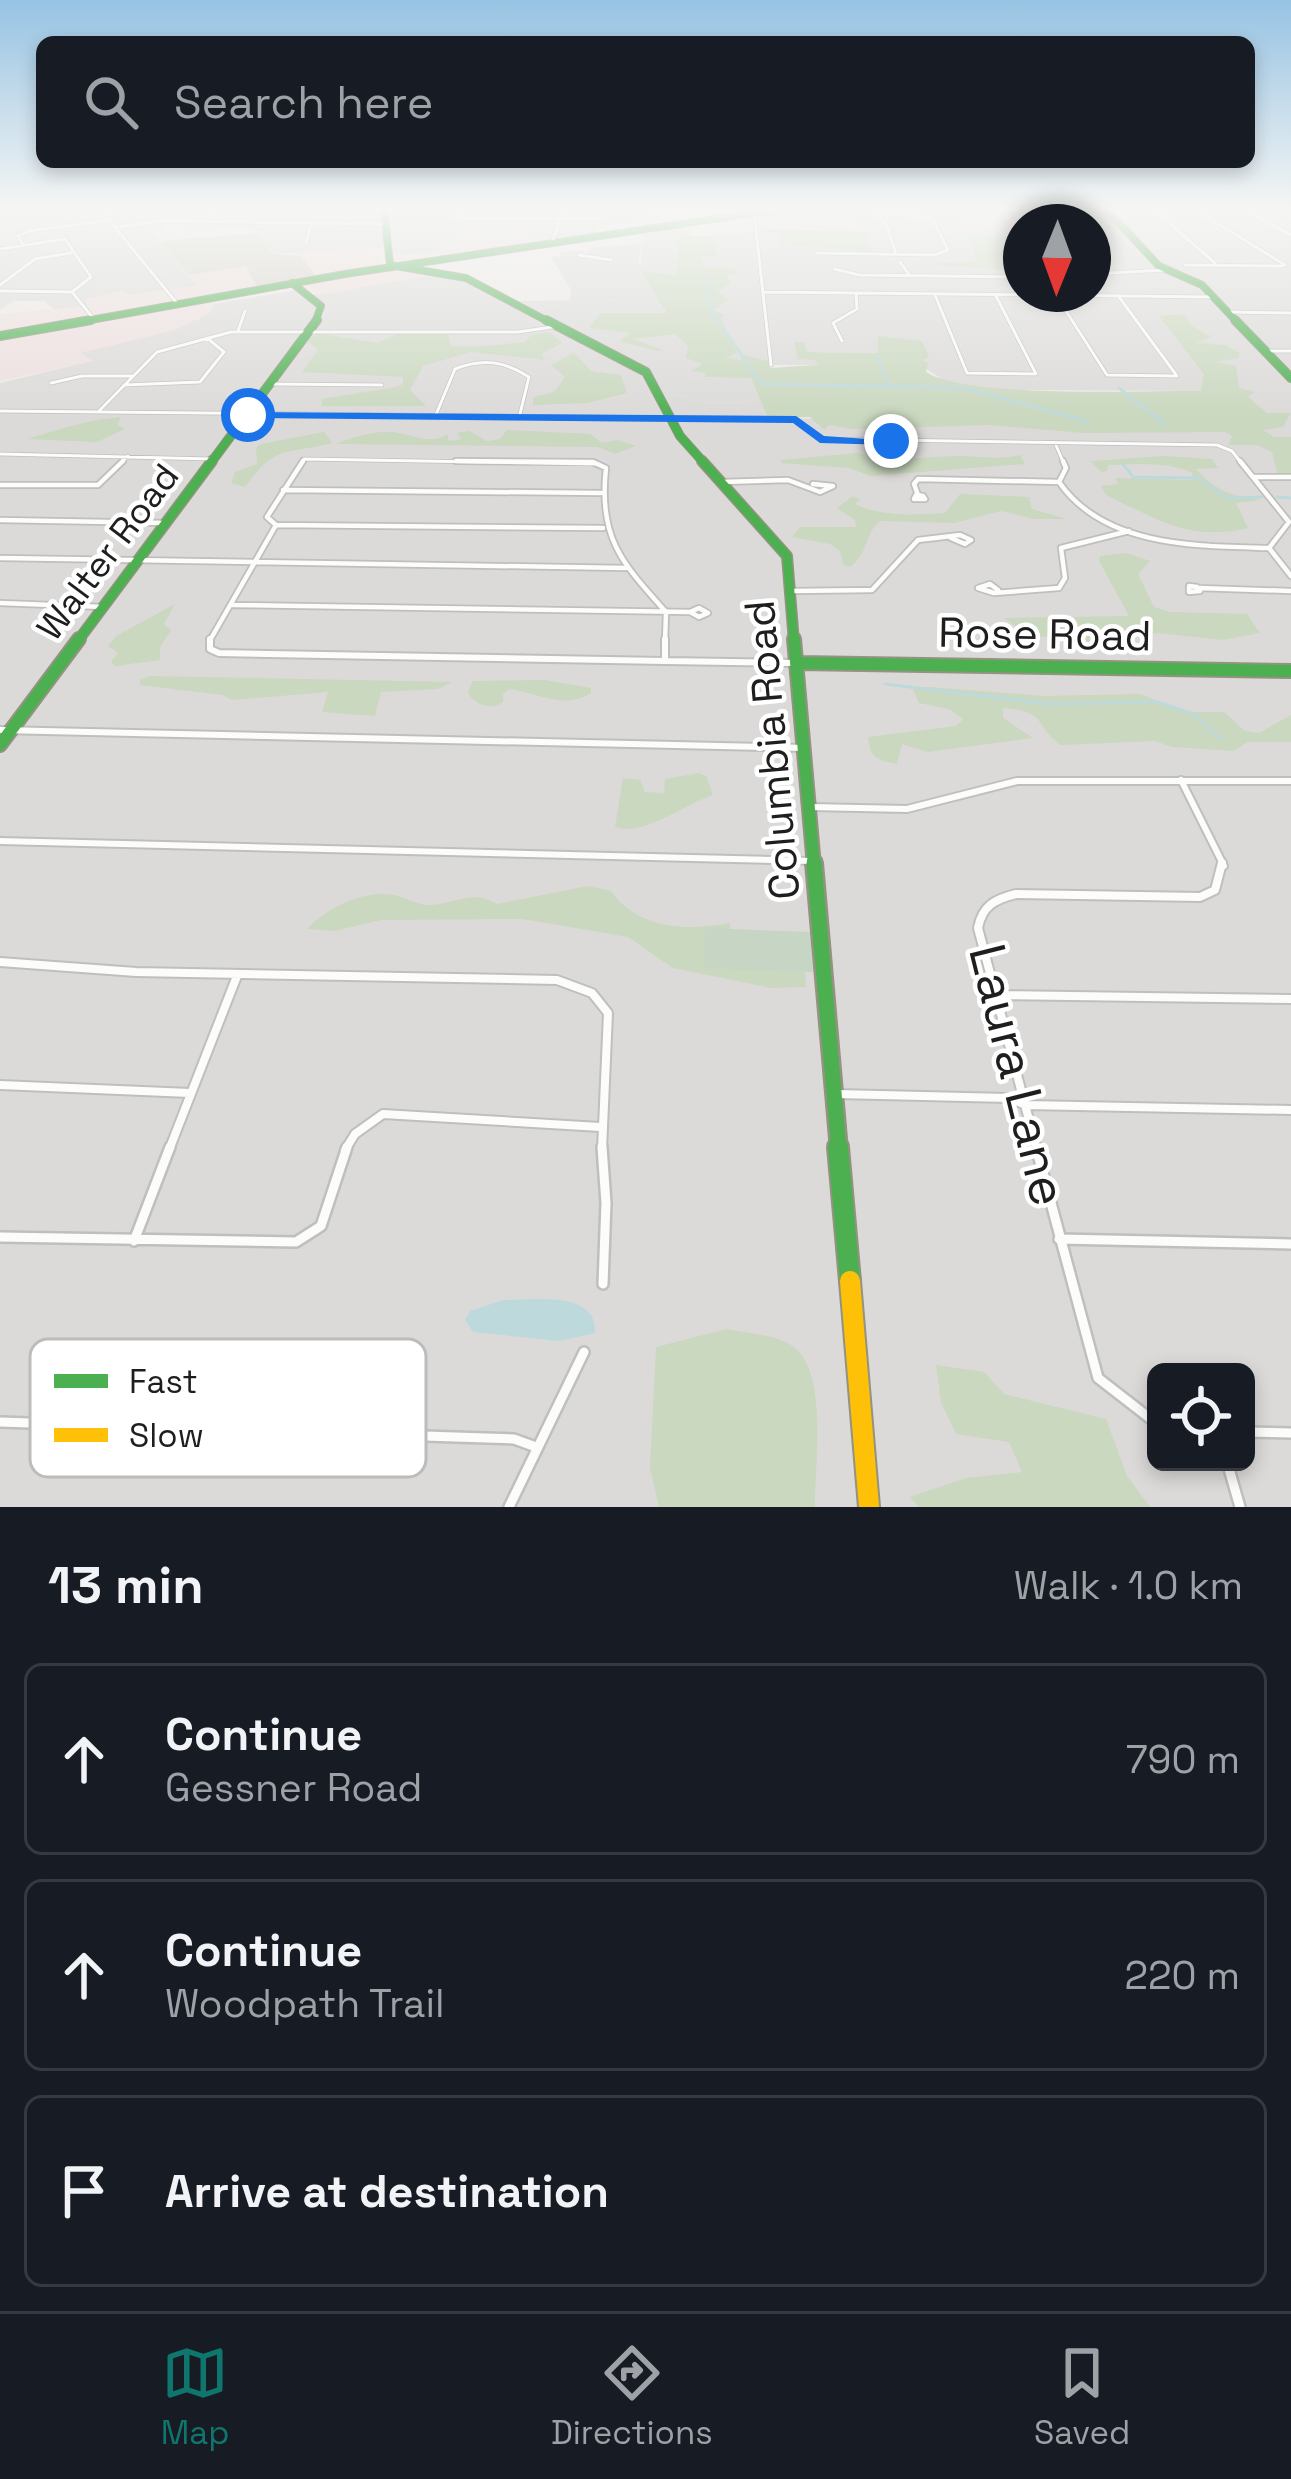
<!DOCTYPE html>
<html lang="en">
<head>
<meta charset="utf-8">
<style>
  :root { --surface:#171b24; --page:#242831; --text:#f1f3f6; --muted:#9ea1a6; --line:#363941; --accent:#0f766e }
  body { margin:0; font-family:"Space Grotesk",sans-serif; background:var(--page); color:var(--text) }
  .controls { position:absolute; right:36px; bottom:36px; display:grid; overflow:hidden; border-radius:18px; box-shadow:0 6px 18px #0003 }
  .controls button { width:108px; height:108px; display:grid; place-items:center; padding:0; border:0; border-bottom:3px solid var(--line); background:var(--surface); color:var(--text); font:60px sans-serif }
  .compass { position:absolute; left:1003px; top:204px; width:108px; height:108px; border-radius:50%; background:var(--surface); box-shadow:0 6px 18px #0003; rotate:181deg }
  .stop { position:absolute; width:36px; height:36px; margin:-27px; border:9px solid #1a73e8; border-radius:50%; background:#fff }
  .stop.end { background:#1a73e8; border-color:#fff; box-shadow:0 3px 12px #0008 }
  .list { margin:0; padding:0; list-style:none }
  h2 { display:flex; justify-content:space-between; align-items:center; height:156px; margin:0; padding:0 48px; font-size:51px }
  h2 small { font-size:39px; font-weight:400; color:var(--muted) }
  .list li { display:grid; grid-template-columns:78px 1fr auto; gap:36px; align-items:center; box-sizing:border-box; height:192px; margin:0 24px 24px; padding:0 24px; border:3px solid var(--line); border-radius:18px }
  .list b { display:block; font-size:45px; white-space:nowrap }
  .list p { margin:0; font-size:39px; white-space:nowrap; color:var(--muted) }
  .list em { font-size:39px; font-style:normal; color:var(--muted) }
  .icon { flex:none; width:66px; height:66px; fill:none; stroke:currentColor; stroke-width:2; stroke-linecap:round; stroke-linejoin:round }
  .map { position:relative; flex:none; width:1291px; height:1507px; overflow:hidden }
  .search { position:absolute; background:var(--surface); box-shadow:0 6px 18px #0003; left:36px; right:36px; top:36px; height:132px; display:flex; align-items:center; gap:30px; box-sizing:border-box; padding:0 42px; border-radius:18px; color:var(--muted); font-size:45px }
  .sheet { height:804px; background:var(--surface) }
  nav { display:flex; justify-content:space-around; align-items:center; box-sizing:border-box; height:168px; border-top:3px solid var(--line); background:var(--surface); font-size:33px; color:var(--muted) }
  nav a { display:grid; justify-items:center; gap:6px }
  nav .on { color:var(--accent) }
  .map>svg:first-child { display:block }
  .residential { fill:#dbdad8; fill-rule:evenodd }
  .commercial { fill:#eddfde }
  .religious { fill:#dadad8 }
  .construction { fill:#d4d2c9 }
  .forest { fill:#cad8bf }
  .cemetery { fill:#c7d5c5 }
  .water { fill:#bed9dc }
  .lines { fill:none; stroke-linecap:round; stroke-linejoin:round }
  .stream { stroke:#bed9dc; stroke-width:3 }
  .street-far4-casing { stroke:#bfbfbd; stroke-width:4.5 }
  .street-far3-casing { stroke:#bfbfbd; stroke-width:8 }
  .street-far2-casing { stroke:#bfbfbd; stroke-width:10 }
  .street-far1-casing { stroke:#bfbfbd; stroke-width:12 }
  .street-casing { stroke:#bfbfbd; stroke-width:14 }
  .fast-far5-casing { stroke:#949381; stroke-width:8 }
  .fast-far4-casing { stroke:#949381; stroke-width:10 }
  .fast-far3-casing { stroke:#949381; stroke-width:12 }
  .fast-far2-casing { stroke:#949381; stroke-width:16 }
  .fast-far1-casing { stroke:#949381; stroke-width:20 }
  .fast-casing { stroke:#949381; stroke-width:24 }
  .slow-casing { stroke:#949381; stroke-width:24 }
  .street-far4 { stroke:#fcfcfb; stroke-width:3 }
  .street-far3 { stroke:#fcfcfb; stroke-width:4.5 }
  .street-far2 { stroke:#fcfcfb; stroke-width:6 }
  .street-far1 { stroke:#fcfcfb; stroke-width:8 }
  .street { stroke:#fcfcfb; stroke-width:9 }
  .fast-far5 { stroke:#4caf50; stroke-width:6 }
  .fast-far4 { stroke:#4caf50; stroke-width:8 }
  .fast-far3 { stroke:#4caf50; stroke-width:9 }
  .fast-far2 { stroke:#4caf50; stroke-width:12 }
  .fast-far1 { stroke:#4caf50; stroke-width:15 }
  .fast { stroke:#4caf50; stroke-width:20 }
  .slow { stroke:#ffc107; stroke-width:20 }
  .route { fill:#1a73e8 }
  .labels { text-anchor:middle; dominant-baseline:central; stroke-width:9; stroke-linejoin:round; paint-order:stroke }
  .far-street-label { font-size:36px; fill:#1e1e1e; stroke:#fff }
  .street-label { font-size:42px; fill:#1e1e1e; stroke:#fff }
  .near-street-label { font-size:51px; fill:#1e1e1e; stroke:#fff }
  .key { fill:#fff; stroke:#bcbcbc; stroke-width:3 }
  .key-label { font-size:33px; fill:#1e1e1e }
</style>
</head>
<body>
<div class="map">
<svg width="1291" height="1507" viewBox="0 0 1291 1507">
  <rect width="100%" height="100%" fill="#eceae7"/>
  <path class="residential" d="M 0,209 L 381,209 L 385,247 L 274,254 L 261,235 L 263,231 L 163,223 L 166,228 L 151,232 L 198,286 L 129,295 L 124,291 L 86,299 L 89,306 L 56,311 L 44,301 L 13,301 L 0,310 Z
    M 385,209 L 651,209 L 651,216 L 640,221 L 599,227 L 596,235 L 548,242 L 525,235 L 473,232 L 451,235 L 452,243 L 440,252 L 393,255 Z
    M 853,209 L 952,209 L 966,235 L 1021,235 L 1021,294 L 1093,294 L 1093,222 L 1064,222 L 1056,209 L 1291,209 L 1291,376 L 1204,285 L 1291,380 L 1291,669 L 802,656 L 790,555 L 685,439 L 660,395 L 691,396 L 692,402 L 762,403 L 768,418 L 1257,425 L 1232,391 L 988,390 L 951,385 L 878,337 L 879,353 L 815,352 L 817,365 L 773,365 L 758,228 L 858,232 Z
    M 755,232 L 771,379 L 682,377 L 682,383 L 655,383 L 646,370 L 524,307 L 659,299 L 570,300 L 571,290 L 551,257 L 561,256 L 558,252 L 585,250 L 584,254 L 592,247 L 642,244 L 638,264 L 672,277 L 700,257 L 718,256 L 715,234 Z
    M 440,274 L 462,278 L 644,372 L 663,416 L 253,412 L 324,313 L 310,295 Z
    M 298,290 L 319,307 L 320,313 L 9,726 L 0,728 L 0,383 L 91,361 L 79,352 L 200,319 L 213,304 Z
    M 250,416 L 664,420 L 777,545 L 783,560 L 800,741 L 789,745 L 18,728 Z
    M 808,666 L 1291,673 L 1291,1507 L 875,1507 L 802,672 ZM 1156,1372 L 1246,1372 L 1246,1462 L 1156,1462 Z
    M 19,733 L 790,749 L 803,755 L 858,1507 L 0,1507 L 0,750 Z"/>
  <path class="commercial" d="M 792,209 L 853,209 L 859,232 L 764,225 L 765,214 Z
    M 952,209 L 1056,209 L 1064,222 L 1021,222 L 1021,235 L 966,235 Z
    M 473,232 L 502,236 L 504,232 L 527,232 L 530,237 L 549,236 L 548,242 L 393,264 L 393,255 L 439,252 L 438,243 L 451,242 L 451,235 Z
    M 383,247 L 383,266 L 316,277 L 301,256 L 288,253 Z
    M 247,266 L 257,287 L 0,334 L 0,314 L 88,306 L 85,299 L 124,291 L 129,295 L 197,286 L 189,275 Z
    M 391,269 L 440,274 L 318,295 L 299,284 Z
    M 209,299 L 214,307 L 208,314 L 175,330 L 81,353 L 93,361 L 0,381 L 0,338 Z"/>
  <path class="religious" d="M 687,225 L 679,236 L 676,275 L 640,271 L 644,231 Z
    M 659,299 L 668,313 L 572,314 L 567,305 L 524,307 L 513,301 Z
    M 681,377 L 751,378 L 762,403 L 692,402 L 690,396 L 660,395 L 655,383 L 681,383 Z"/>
  <path class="construction" d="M 259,233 L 273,254 L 301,256 L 316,277 L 257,287 L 246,266 L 189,275 L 159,241 Z"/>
  <path class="forest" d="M 764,229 L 868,232 L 864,242 L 874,252 L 780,244 L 783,233 L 763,232 Z
    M 689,230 L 689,236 L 715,236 L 718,257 L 701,257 L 704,267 L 733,268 L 738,273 L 727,276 L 731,284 L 717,291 L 729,299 L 714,310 L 724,315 L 721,318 L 737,353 L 725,358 L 740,360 L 743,355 L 768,361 L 770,368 L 817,365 L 816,360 L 798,359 L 794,342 L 804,342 L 807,352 L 878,353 L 878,336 L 922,341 L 929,357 L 921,360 L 928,363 L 926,372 C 967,399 1142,390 1201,391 L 1204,374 L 1159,316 L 1184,314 L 1192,326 L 1211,337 L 1196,343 L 1225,345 L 1240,353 L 1238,358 L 1215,362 L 1236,366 L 1239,388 L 1255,392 L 1248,397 L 1267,413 L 1291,413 L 1283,427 L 1263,430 L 1274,437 L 1291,437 L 1291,476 L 1278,476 L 1272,452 L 1257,445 L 1228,445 L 1232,436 L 1225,432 L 1084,433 L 988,425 L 852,429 L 829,425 L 824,430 L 810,417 L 768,418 L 751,378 L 705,377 L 706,373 L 691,371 L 703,364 L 686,358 L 688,346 L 675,334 L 633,339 L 663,350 L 658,351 L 619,341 L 631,333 L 589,328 L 601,313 L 667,313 L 640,271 L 676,275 L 679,235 Z
    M 968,235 L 1021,235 L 1021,271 L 923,264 L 977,262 Z
    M 550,332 L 562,343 L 541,354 L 545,360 L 471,352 L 423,366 L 410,390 L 426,406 L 322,406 L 322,399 L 396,387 L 403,384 L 403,377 L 302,372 L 318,350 L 307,340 L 318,333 L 377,343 L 399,333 L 448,334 L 451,346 C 475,348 500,344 525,342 L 531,335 Z
    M 574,353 L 591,371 L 621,375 L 627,393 L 588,403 L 533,405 L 533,397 L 554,392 L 565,377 L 551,365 Z
    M 121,417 L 117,425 L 125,429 L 97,442 L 28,439 C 59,429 86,420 121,417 Z
    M 507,430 L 590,434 L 602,443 L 618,440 L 636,446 L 615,454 L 598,447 L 336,444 C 350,438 367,433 383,432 C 404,429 429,448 447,434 L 449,441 L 461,439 L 457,433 L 469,431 L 487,441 L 500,439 Z
    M 324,432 L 332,443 C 286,455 276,443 245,487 L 231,483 L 235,472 L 257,464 L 256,448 L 261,444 Z
    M 858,453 C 891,463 920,457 954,456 C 977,455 997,461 1020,455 L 1025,464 L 870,476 L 849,468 L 781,463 L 781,460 Z
    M 1164,456 L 1212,459 L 1218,468 L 1196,469 C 1216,492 1234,496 1261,500 L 1236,503 L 1248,528 C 1188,542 1158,519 1106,495 L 1101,486 L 1118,484 L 1115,478 L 1193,480 L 1192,473 C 1168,461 1134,465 1108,465 L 1107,471 L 1101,472 L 1091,461 Z
    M 960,494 L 1029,497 L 1032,509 L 1067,519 L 1034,519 L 1001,511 L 954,523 L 880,521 C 864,534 869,553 850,567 L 843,564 L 840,551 L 830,544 L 792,537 L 800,527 L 856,527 L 855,520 L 837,508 L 853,496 L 861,500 L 855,504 C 882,517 915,515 945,513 Z
    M 1126,553 L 1150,561 L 1138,574 L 1154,607 L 1170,612 L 1247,614 L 1260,633 L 1223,640 L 1158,633 L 1102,645 L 1026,634 L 1004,618 L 1129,616 L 1099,561 L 1100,556 Z
    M 175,604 L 164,624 L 171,630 L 160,647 L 160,660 L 115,666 L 111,662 L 118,653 L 108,646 L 116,636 Z
    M 149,676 L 452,682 L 438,689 L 381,692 L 375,716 L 322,712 L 328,692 L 232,700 L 223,695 L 140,685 L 140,680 Z
    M 545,680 L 591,688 L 591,693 C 563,710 539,693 509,689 L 503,694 L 503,702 C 492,711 471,704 468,691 L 473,681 Z
    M 930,687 L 1043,696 L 1141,694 L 1185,712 L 1224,712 L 1245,731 L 1259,733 L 1291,715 L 1291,742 L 1247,742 L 1234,751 L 1172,747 L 1155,741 L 1061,745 C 1032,725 1050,712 1003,708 L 1003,718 L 1033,738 L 927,752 L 902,744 L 897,764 C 877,760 870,758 868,737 L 956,726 L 963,719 L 949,709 L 919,703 L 913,689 Z
    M 699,773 L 706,776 L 713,795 C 684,805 642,837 615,827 L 623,778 L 640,780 L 645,792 L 664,793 L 665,779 Z
    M 588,886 L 611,891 C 639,930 687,931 730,923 L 730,961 L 805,972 L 806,987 L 772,988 L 673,968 L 628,937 L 523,919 L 381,920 L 335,931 L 307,929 C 327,908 364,889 394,895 C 406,898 420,906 432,905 C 457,903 472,889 497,904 Z
    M 727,1329 C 746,1333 775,1335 791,1345 C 830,1370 814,1466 815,1507 L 659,1507 L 650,1468 L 656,1347 Z
    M 936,1365 L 984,1372 L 1004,1394 L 1106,1419 L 1127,1476 L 1150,1507 L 919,1507 L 910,1497 L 966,1478 L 1022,1472 L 1009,1442 L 956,1434 L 941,1402 Z"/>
  <path class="cemetery" d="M 705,928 L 810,932 L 813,972 L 704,968 Z"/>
  <path class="water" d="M 503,1300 C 533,1300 598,1290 595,1333 L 559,1341 L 473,1332 L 465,1320 L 470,1311 Z"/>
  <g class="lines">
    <path class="stream" d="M 706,281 L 713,313 L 761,384 L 965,388 L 1089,422
      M 878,359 L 889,385
      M 1119,388 L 1165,424
      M 1123,464 L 1133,477 L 1198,478 L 1228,498 L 1262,497
      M 1277,497 L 1291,498
      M 885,684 L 1050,704 L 1158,702 L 1194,714 L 1221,739"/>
    <defs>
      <path id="street-far4" d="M 110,209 L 104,214 L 176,302
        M 459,209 L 455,217 L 465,219 L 605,219
        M 981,209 L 1055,213 L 1052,209
        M 1153,209 L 1215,263
        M 1194,209 L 1285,265
        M 1242,209 L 1291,235
        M 874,211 L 887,226 L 896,254
        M 1249,211 L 1278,210
        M 754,213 L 771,365
        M 209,215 L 215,209
        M 115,227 L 164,221 L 385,224
        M 306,243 L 311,225
        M 552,243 L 563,209
        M 23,245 L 18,236 L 29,231 L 110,220
        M 0,249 L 65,239 L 91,277 L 72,292 L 93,318
        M 816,253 L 935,255 L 948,250 L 932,218 L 874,213
        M 579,255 L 611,260
        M 900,262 L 910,276
        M 1185,265 L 1282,266
        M 834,269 L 859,275 L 1021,277
        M 1093,274 L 1165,270
        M 0,285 L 35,259 L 71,253
        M 0,291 L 72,292
        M 763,292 L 1214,297
        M 935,295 L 967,373 L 1036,374 L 996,296
        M 1057,297 L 1107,375 L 1177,376
        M 1119,297 L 1177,376
        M 1230,312 L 1291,313
        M 238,331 L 245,311
        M 842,341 L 833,323 L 857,309 L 856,294
        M 1265,351 L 1291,351
        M 51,383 L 82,376 L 132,376
        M 271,384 L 382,385
        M 124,385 L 200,382 L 224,352 L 207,338
        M 0,411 L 797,419 L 820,439 L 1217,445 L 1232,451 L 1242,464
        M 99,411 L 157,352 L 231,332 L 518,332 L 559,326
        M 435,417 L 455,369 C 482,358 505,361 529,377 L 519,418
        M 1055,443 L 1064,464
        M 0,454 L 212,459
        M 120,464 L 128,456
        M 301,464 L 304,459 L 596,464"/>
      <path id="street-far3" d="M 456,461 L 593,462 L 606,468 C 598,538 622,563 666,612 L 665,642
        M 1063,461 L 1066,468 L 1059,482 C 1104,547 1196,546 1267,548
        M 1240,461 L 1289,522 L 1269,548 L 1291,576
        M 1253,477 L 1291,477
        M 721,482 L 788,480 L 820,492 L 833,486 L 813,484
        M 0,485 L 98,485 L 123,461
        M 283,490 L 601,493
        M 916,495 L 923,496 L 925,499 L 914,499 Z
        M 918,495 L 914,484 L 918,479 L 1059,482
        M 0,520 L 164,523
        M 276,525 L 603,528
        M 0,558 L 626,568
        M 1189,586 L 1197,587 L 1200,591 L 1189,592 Z
        M 1199,588 L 1291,591
        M 998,590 L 990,584 L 978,588 L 994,593 L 1059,588 L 1065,578 L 1061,548 L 1129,531
        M 793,591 L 872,590 L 918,540 L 960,535 L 971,540 L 965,544 L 951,538
        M 0,603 L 104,607
        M 232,605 L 690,612
        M 699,608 L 708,613 L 699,617 L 690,612 Z
        M 209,642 L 276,525 L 267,517 L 303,461"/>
      <path id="street-far2" d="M 210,639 L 210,649 L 219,653 L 665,661
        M 665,661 L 795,663
        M 665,661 L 665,639
        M 0,730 L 806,748
        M 1181,780 L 1224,866
        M 810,807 L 907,809 L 1017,781 L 1291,781
        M 0,841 L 812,861"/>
      <path id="street-far1" d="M 0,962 L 136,972 L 557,980 L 592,993 L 608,1013 L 602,1150
        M 994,995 L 1291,999
        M 0,1085 L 190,1093
        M 836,1094 L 1009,1098 L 1026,1105 L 1291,1110
        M 169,1150 L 237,976
        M 345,1150 L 355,1134 L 383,1114 L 600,1127
        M 1037,1150 L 978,928 C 982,906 995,899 1016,894 L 1200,897 L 1215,890 L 1222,863"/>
      <path id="street" d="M 602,1147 L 606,1203 L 603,1284
        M 1036,1147 L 1098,1378 L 1156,1423
        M 0,1237 L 296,1242 L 321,1226 L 347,1147
        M 1059,1239 L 1291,1244
        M 134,1241 L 170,1147
        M 0,1422 L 514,1439 L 536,1447
        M 1246,1432 L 1291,1433
        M 1227,1462 L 1240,1507
        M 509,1507 L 584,1352"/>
      <path id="fast-far5" d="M 384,209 L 390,265 L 466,278 L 551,323
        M 1106,209 L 1159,266 L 1202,285 L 1238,323
        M 292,283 L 321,306 L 315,323
        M 74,323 L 345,274 L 781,209"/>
      <path id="fast-far4" d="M 546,320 L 646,372 L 680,436 L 705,464
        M 1235,320 L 1291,378
        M 0,336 L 91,320
        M 210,464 L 317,320"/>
      <path id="fast-far3" d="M 702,461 L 787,556 L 794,642
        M 77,642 L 212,461"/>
      <path id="fast-far2" d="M 794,639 L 814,866
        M 799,663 L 1291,671
        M 0,745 L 79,639"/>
      <path id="fast-far1" d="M 814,863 L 839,1150"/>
      <path id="fast" d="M 838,1147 L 850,1281"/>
      <path id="slow" d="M 850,1281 L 869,1507"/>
    </defs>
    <use href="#street-far4" class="street-far4-casing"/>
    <use href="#street-far3" class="street-far3-casing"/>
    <use href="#street-far2" class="street-far2-casing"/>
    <use href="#street-far1" class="street-far1-casing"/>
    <use href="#street" class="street-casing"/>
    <use href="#fast-far5" class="fast-far5-casing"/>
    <use href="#fast-far4" class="fast-far4-casing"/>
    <use href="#fast-far3" class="fast-far3-casing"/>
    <use href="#fast-far2" class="fast-far2-casing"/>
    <use href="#fast-far1" class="fast-far1-casing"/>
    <use href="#fast" class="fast-casing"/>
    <use href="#slow" class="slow-casing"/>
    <use href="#street-far4" class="street-far4"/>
    <use href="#street-far3" class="street-far3"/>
    <use href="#street-far2" class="street-far2"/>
    <use href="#street-far1" class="street-far1"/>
    <use href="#street" class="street"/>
    <use href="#fast-far5" class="fast-far5"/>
    <use href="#fast-far4" class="fast-far4"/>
    <use href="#fast-far3" class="fast-far3"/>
    <use href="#fast-far2" class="fast-far2"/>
    <use href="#fast-far1" class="fast-far1"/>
    <use href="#fast" class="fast"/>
    <use href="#slow" class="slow"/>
  </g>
  <linearGradient id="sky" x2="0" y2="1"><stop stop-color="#97c3e3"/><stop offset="0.5" stop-color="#f6f6f4"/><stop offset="1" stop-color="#f6f6f4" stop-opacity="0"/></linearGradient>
  <rect width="1291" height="420" fill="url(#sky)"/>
  <path class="route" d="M 244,412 L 796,416 L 824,436 L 898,441 L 891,445 L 820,443 L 793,423 L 248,418 Z"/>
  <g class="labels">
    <g class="far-street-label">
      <text transform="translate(108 552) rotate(-53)">Walter Road</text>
    </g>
    <g class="street-label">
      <text transform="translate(1045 634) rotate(1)">Rose Road</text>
      <text transform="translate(772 750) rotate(-95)">Columbia Road</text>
    </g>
    <g class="near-street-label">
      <text transform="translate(1018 1075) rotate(76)">Laura Lane</text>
    </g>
  </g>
  <rect x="30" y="1339" width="396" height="138" rx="18" class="key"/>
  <rect x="54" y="1374" width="54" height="14" fill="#4caf50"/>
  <rect x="54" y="1428" width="54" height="14" fill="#ffc107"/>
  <g class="key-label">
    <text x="129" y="1393">Fast</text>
    <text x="129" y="1447">Slow</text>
  </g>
</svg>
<div class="controls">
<button><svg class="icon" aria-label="locate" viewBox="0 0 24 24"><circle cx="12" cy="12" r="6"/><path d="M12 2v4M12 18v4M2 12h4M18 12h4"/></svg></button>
</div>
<svg class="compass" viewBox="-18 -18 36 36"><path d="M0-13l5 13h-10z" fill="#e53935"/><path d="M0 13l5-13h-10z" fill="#9ea1a6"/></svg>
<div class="stop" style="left:248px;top:415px"></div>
<div class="stop end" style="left:891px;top:441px"></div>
<div class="search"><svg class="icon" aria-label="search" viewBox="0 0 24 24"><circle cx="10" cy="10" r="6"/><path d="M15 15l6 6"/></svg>Search here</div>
</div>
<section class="sheet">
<h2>13 min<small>Walk · 1.0 km</small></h2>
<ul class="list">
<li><svg class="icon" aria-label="ahead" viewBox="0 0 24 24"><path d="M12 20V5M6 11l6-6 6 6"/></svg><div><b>Continue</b><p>Gessner Road</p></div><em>790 m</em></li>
<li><svg class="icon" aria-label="ahead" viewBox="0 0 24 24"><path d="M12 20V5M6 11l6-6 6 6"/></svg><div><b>Continue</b><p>Woodpath Trail</p></div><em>220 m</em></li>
<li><svg class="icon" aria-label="arrive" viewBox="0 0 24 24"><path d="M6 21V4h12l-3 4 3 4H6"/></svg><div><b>Arrive at destination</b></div></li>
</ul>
</section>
<nav>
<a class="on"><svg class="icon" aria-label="map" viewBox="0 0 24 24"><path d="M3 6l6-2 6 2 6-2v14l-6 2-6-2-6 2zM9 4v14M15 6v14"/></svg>Map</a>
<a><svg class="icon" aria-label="directions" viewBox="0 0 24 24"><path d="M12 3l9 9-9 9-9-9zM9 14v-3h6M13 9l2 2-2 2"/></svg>Directions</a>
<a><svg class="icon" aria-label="saved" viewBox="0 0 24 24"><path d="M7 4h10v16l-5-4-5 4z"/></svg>Saved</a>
</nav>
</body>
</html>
